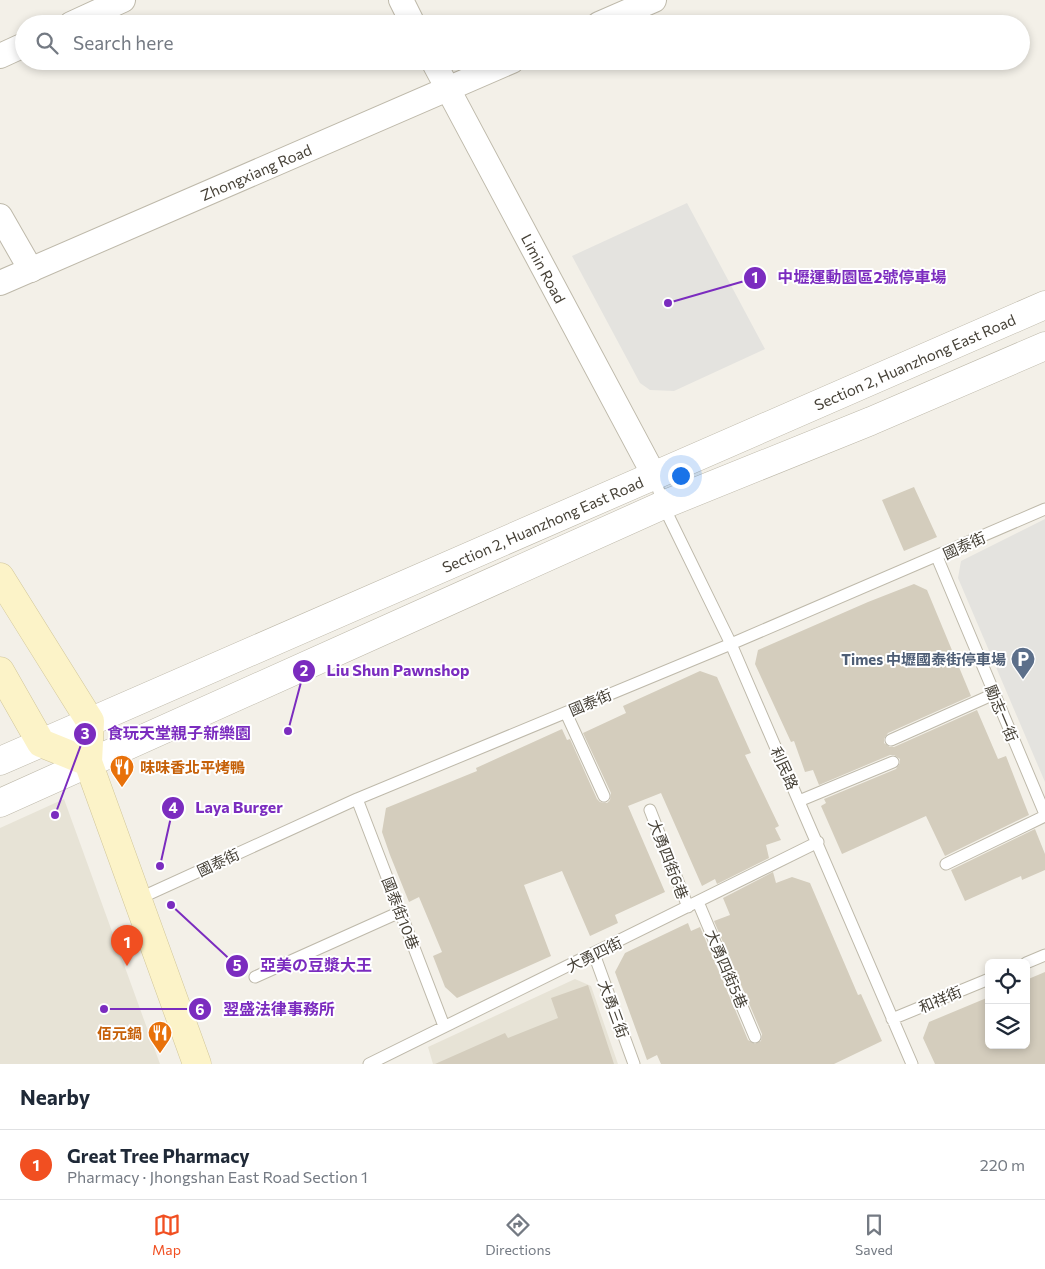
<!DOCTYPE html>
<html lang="en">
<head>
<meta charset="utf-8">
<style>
  :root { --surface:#fff; --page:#f2f2f3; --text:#1f2937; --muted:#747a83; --line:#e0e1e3; --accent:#f14f21 }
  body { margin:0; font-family:Commissioner,"Noto Sans TC","Noto Sans JP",sans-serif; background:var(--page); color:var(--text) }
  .controls { position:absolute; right:15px; bottom:15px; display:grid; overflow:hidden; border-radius:8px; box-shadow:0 2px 8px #0003 }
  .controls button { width:45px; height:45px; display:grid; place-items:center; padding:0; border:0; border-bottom:1px solid var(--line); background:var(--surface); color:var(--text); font:25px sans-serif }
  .you { position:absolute; left:680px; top:475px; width:18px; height:18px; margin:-12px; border:4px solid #fff; border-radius:50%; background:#1a73e8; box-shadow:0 0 0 8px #1a73e833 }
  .badge { display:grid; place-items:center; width:32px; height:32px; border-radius:50%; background:var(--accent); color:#fff; font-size:16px; font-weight:700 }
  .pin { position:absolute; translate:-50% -41px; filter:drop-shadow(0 1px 2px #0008) }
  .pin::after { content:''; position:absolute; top:26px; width:18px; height:15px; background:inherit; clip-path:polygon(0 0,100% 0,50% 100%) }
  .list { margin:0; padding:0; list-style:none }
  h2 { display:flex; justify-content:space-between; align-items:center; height:65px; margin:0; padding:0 20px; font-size:21px }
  h2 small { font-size:16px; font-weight:400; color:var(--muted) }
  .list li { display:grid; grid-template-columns:32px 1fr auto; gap:15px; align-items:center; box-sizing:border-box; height:70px; padding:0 20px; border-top:1px solid var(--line) }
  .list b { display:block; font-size:19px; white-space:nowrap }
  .list p { margin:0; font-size:16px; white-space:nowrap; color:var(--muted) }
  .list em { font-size:16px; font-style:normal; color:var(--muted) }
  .icon { flex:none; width:28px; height:28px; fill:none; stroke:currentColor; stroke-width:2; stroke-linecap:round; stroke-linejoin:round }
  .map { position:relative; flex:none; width:1045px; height:1064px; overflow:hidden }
  .search { position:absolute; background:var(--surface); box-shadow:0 2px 8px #0003; left:15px; right:15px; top:15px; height:55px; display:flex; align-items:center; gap:12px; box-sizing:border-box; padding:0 18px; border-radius:28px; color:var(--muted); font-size:19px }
  .sheet { height:135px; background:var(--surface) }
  nav { display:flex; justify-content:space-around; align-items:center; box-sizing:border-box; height:70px; border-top:1px solid var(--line); background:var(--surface); font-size:14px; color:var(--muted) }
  nav a { display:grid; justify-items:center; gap:2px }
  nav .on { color:var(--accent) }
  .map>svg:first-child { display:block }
  .residential { fill:#e7e3d6 }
  .parking { fill:#e4e3df }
  .building { fill:#d4cdbd }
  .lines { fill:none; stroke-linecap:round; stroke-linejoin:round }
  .service-casing { stroke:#beb9aa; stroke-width:13 }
  .minor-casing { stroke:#beb9aa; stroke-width:26 }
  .tertiary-casing { stroke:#beb9aa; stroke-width:29 }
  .secondary-casing { stroke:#d1c699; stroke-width:29 }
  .service { stroke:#fff; stroke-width:11 }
  .minor { stroke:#fff; stroke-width:24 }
  .tertiary { stroke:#fff; stroke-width:28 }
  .secondary { stroke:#fcf3c8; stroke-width:28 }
  .labels { text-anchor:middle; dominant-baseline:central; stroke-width:4; stroke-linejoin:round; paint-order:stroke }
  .street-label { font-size:15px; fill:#464137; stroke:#fff }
  .service-label { font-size:15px; font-weight:bold; fill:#4e5e75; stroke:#fff; text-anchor:end }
  .food-label { font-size:15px; font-weight:bold; fill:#c56008; stroke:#fff; text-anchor:start }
  .leader { fill:none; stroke:#7b2cbf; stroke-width:2 }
  .callout-dot { fill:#7b2cbf; stroke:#fff; stroke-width:2 }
  .mark-label { font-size:15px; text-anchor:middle; font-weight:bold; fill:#fff }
  .callout-label { font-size:16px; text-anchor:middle; font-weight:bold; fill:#7b2cbf; stroke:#fff; stroke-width:4; stroke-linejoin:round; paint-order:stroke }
</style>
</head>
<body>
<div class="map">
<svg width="1045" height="1064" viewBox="0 0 1045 1064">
  <rect width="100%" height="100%" fill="#f3f0e8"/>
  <path class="residential" d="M 64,799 L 160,1064 L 0,1064 L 0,828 Z
    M 575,979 L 591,986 L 618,1064 L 433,1064 L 428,1047 Z"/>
  <path class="parking" d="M 687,203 L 765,349 L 674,391 L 650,390 L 640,383 L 572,256 Z
    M 1045,519 L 1045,782 L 958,578 L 961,561 Z"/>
  <path class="building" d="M 914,487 L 937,537 L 904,551 L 882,500 Z
    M 914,584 L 927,590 L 971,696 L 888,733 L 884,739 L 884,743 L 890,747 L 894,747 L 977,710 L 998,759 L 1006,756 L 1029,815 L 945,856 L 926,816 L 842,854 L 821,806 L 826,803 L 824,799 L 896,769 L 900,763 L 900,759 L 894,755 L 890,755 L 819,785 L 813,770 L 805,772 L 794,741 L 791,742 L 755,664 L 758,650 L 868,602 Z
    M 700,671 L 717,677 L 751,753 L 745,755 L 779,826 L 775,828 L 781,840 L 766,845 L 769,858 L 717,884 L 715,879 L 702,886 L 661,793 L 628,806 L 665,892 L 615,915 L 618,923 L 590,936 L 562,871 L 524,885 L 551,956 L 457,998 L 445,987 L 433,956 L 442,952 L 419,897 L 409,902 L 390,855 L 382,832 L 386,808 L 477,771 L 476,768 L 562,729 L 567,740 L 570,739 L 597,799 L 600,802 L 607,803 L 610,800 L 611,793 L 583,733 L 626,713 L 623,706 Z
    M 1035,829 L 1045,854 L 1045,870 L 1022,880 L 1021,876 L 965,901 L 951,870 Z
    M 773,872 L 776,883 L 792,877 L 810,883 L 858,995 L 861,994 L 882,1041 L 834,1064 L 661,1064 L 657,1055 L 647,1060 L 615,972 L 625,953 L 688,923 L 691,931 L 700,927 L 748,1040 L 755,1044 L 761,1041 L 762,1034 L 714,921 L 730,915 L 723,898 Z
    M 1045,972 L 1045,1064 L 935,1064 L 923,1038 L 929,1022 L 989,997 L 989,1045 L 1026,1045 L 1026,980 Z
    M 588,985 L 614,1064 L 435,1064 L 505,1033 L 508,1038 L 558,1018 L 551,998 Z"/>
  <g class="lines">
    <defs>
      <path id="service" d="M 654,475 L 663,505 L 731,644 L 912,1064
        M 937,557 L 1045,814
        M 566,713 L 604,796
        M 891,740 L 994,694
        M 357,799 L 444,1026
        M 799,801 L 893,762
        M 650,810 L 688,907
        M 946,864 L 1045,816
        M 138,899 L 357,799 L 731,644 L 1045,509
        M 698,902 L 755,1037
        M 594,954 L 634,1064
        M 1026,963 L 1045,955
        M 255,977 L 400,912
        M 892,1019 L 989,979
        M 369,1064 L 818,842"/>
      <g id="minor">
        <path d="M 401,0 L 413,24"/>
        <path d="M 71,24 L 123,0"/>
        <path d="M 599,24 L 654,0"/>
        <path d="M 0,56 L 24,45"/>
        <path id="s1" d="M 433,61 L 654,475"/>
        <path d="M 0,216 L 31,270"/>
        <path id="s2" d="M 0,283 L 512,61"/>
      </g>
      <g id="tertiary">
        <path id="s3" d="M 0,761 L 1045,305"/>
        <path d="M 0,803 L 663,505 L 871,421 L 1045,346"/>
      </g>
      <path id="secondary" d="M 0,577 L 90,721 L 88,762 L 197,1064
        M 0,671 L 41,743 L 88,762"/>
    </defs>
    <use href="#service" class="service-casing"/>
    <use href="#minor" class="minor-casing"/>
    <use href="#tertiary" class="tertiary-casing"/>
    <use href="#secondary" class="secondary-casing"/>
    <use href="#service" class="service"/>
    <use href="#minor" class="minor"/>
    <use href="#tertiary" class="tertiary"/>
    <use href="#secondary" class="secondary"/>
  </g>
  <defs>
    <symbol id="parking-pin" viewBox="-11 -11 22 30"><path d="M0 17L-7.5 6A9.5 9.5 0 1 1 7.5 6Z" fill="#5c6f8a" stroke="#fff"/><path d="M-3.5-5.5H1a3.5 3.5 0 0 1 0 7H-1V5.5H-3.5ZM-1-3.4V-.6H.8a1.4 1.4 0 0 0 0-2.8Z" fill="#fff"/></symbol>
    <symbol id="restaurant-pin" viewBox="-11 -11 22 30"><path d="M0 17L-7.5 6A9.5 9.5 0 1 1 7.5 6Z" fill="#e8710a" stroke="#fff"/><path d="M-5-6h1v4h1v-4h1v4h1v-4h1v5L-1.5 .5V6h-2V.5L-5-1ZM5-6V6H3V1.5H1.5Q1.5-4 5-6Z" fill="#fff"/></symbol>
  </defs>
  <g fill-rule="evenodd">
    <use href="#parking-pin" x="1009" y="645" width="28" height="38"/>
    <use href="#restaurant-pin" x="108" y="753" width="28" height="38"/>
    <use href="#restaurant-pin" x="146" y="1019" width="28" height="38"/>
  </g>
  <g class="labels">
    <g class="street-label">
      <text stroke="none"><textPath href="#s2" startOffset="279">Zhongxiang Road</textPath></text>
      <text stroke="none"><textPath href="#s1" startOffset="235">Limin Road</textPath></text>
      <text stroke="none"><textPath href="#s3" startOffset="998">Section 2, Huanzhong East Road</textPath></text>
      <text stroke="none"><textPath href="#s3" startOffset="592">Section 2, Huanzhong East Road</textPath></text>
      <text transform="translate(964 545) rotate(-24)">國泰街</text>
      <text transform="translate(590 702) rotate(-23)">國泰街</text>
      <text transform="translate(1002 713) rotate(67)">勵志一街</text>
      <text transform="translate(785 768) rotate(66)">利民路</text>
      <text transform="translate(669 859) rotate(69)">大勇四街6巷</text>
      <text transform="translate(218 862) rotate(-25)">國泰街</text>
      <text transform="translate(401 913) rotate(69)">國泰街10巷</text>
      <text transform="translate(594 954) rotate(-26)">大勇四街</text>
      <text transform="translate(727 969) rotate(67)">大勇四街5巷</text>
      <text transform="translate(940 999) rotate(-23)">和祥街</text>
      <text transform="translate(614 1009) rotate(70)">大勇三街</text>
    </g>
    <g class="service-label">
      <text x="1006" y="659">Times 中壢國泰街停車場</text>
    </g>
    <g class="food-label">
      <text x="140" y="767">味味香北平烤鴨</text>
      <text x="142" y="1033" text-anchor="end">佰元鍋</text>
    </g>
  </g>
  <path class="leader" d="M668 303L755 278M288 731L304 671M55 815L85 734M160 866L173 808M171 905L237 966M104 1009L200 1009"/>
  <g class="callout-dot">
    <circle cx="668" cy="303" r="5"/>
    <circle cx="288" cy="731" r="5"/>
    <circle cx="55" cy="815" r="5"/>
    <circle cx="160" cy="866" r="5"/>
    <circle cx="171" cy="905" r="5"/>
    <circle cx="104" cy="1009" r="5"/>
    <circle cx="755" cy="278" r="12"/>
    <circle cx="304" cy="671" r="12"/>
    <circle cx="85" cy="734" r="12"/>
    <circle cx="173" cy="808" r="12"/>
    <circle cx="237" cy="966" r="12"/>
    <circle cx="200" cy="1009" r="12"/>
  </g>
  <g class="mark-label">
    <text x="755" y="283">1</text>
    <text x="304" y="676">2</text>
    <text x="85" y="739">3</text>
    <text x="173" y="813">4</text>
    <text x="237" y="971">5</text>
    <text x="200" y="1015">6</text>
  </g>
  <g class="callout-label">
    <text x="862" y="283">中壢運動園區2號停車場</text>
    <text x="398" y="676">Liu Shun Pawnshop</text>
    <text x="179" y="739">食玩天堂親子新樂園</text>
    <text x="239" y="813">Laya Burger</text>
    <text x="316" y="971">亞美の豆漿大王</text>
    <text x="279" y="1015">翌盛法律事務所</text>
  </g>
</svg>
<div class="controls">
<button><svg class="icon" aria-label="locate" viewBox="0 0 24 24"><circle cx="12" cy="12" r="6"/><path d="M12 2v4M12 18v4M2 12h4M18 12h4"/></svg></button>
<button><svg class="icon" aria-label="layers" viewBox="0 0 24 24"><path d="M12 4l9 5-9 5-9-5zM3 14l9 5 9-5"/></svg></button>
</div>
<div class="you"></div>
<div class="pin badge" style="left:127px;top:966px">1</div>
<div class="search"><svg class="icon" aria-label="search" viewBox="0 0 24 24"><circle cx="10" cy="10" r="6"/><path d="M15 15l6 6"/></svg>Search here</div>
</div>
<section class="sheet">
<h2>Nearby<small></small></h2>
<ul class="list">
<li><span class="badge">1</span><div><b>Great Tree Pharmacy</b><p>Pharmacy · Jhongshan East Road Section 1</p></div><em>220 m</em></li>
</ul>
</section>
<nav>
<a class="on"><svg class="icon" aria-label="map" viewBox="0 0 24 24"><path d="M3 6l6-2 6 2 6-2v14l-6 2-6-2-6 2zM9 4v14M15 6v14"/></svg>Map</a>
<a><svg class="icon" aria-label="directions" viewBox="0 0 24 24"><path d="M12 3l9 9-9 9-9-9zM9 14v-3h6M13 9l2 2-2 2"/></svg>Directions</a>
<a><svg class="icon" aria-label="saved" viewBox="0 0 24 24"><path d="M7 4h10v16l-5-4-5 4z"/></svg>Saved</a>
</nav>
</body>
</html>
